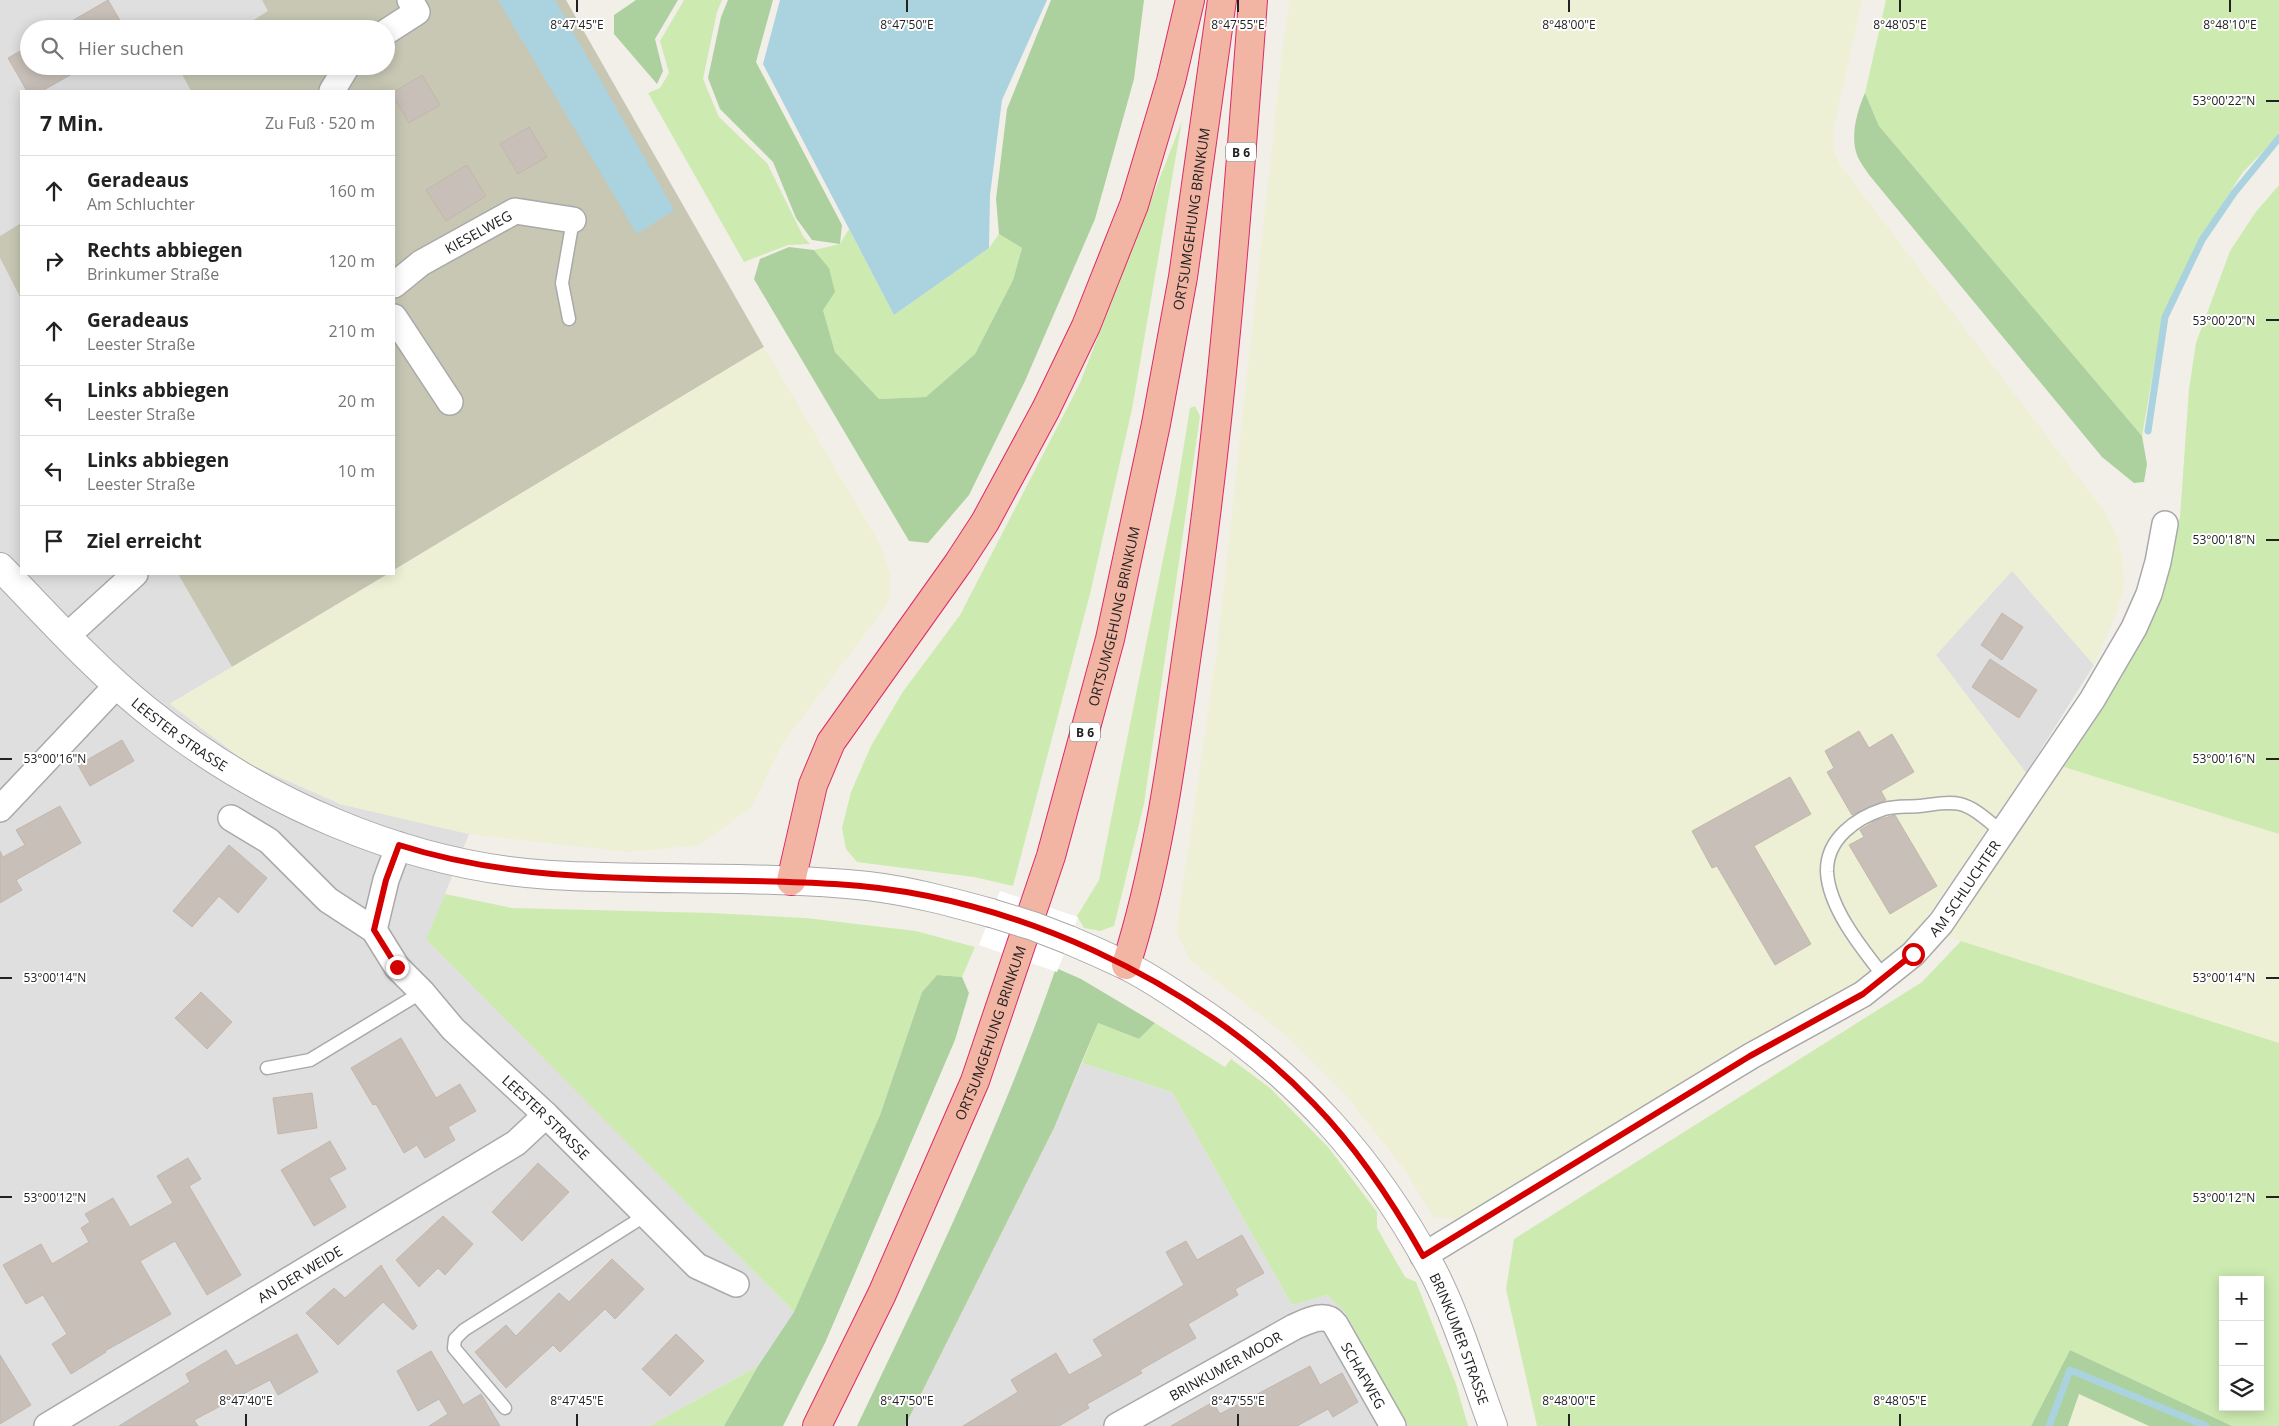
<!DOCTYPE html>
<html lang="de">
<head>
<meta charset="utf-8">
<style>
  :root { --surface:#fff; --page:#f6f6f6; --text:#222; --muted:#767676; --line:#e0e0e0 }
  body { margin:0; font-family:"Open Sans",sans-serif; background:var(--page); color:var(--text) }
  .controls { position:absolute; right:15px; bottom:15px; display:grid; overflow:hidden; border-radius:0px; box-shadow:0 2px 12px #0003 }
  .controls button { width:45px; height:45px; display:grid; place-items:center; padding:0; border:0; border-bottom:1px solid var(--line); background:var(--surface); color:var(--text); font:25px sans-serif }
  .stop { position:absolute; width:15px; height:15px; margin:-11px; border:4px solid #d40000; border-radius:50%; background:#fff }
  .stop.end { background:#d40000; border-color:#fff; box-shadow:0 1px 5px #0008 }
  .list { margin:0; padding:0; list-style:none }
  h2 { display:flex; justify-content:space-between; align-items:center; height:65px; margin:0; padding:0 20px; font-size:21px }
  h2 small { font-size:16px; font-weight:400; color:var(--muted) }
  .list li { display:grid; grid-template-columns:32px 1fr auto; gap:15px; align-items:center; box-sizing:border-box; height:70px; padding:0 20px; border-top:1px solid var(--line) }
  .list b { display:block; font-size:19px; white-space:nowrap }
  .list p { margin:0; font-size:16px; white-space:nowrap; color:var(--muted) }
  .list em { font-size:16px; font-style:normal; color:var(--muted) }
  .icon { flex:none; width:28px; height:28px; fill:none; stroke:currentColor; stroke-width:2; stroke-linecap:round; stroke-linejoin:round }
  .map { position:relative; flex:none; width:2279px; height:1426px; overflow:hidden }
  .search { position:absolute; background:var(--surface); box-shadow:0 2px 12px #0003; left:20px; top:20px; width:375px; height:55px; display:flex; align-items:center; gap:12px; box-sizing:border-box; padding:0 18px; border-radius:28px; color:var(--muted); font-size:19px }
  .panel { position:absolute; background:var(--surface); box-shadow:0 2px 12px #0003; left:20px; top:90px; width:375px; height:485px; border-radius:0px }
  .map>svg:first-child { display:block }
  .residential { fill:#e0dfdf }
  .construction { fill:#c7c7b4 }
  .farmland { fill:#eef0d5 }
  .grass { fill:#cdebb0; fill-rule:evenodd }
  .forest { fill:#add19e }
  .water { fill:#aad3df }
  .pier { fill:#fff }
  .lines { fill:none; stroke-linecap:round; stroke-linejoin:round }
  .stream { stroke:#aad3df; stroke-width:7 }
  .building { fill:#c7bfb8; stroke:#c4b6ab }
  .service-casing { stroke:#a9a9a9; stroke-width:15 }
  .minor-casing { stroke:#a9a9a9; stroke-width:28 }
  .tertiary-casing { stroke:#a9a9a9; stroke-width:30 }
  .trunk-casing { stroke:#dc2a67; stroke-width:30 }
  .service { stroke:#fff; stroke-width:12 }
  .minor { stroke:#fff; stroke-width:25 }
  .tertiary { stroke:#fff; stroke-width:28 }
  .trunk { stroke:#f2b4a3; stroke-width:28 }
  .tertiary-bridge-casing { stroke:#a9a9a9; stroke-width:30; stroke-linecap:butt }
  .tertiary-bridge { stroke:#fff; stroke-width:28 }
  .route { stroke:#d40000; stroke-width:6 }
  .ticks { fill:none; stroke:#222; stroke-width:2 }
  .labels { text-anchor:middle; dominant-baseline:central; stroke-width:4; stroke-linejoin:round; paint-order:stroke }
  .shield { fill:#fff; stroke:#646464; stroke-width:1 }
  .shield-label { font-size:12px; font-weight:bold; fill:#222 }
  .street-label { font-size:14px; fill:#222; stroke:#fff }
  .ticks-label { font-size:12px; text-anchor:middle; fill:#222; stroke:#fff; stroke-width:4; stroke-linejoin:round; paint-order:stroke }
</style>
</head>
<body>
<div class="map">
<svg width="2279" height="1426" viewBox="0 0 2279 1426">
  <rect width="100%" height="100%" fill="#f2efe9"/>
  <path class="residential" d="M 0,0 L 262,0 L 269,11 L 239,29 L 29,29 L 29,66 L 178,66 L 191,91 L 21,91 L 21,223 L 0,236 Z
    M 0,258 L 21,299 L 21,574 L 178,574 L 232,667 L 171,703 L 340,804 L 469,834 L 427,939 L 794,1312 L 758,1366 L 649,1426 L 0,1426 Z
    M 2012,570 L 2094,665 L 2026,773 L 1936,655 Z
    M 1082,1063 L 1172,1092 L 1292,1305 L 1327,1295 L 1346,1312 L 1408,1426 L 905,1426 L 1054,1128 Z"/>
  <path class="construction" d="M 262,0 L 566,0 L 764,347 L 394,570 L 394,91 L 191,91 L 178,67 L 386,66 L 386,29 L 239,29 L 268,11 Z
    M 21,223 L 21,299 L 0,258 L 0,236 Z
    M 178,574 L 388,574 L 232,667 Z"/>
  <path class="farmland" d="M 1290,0 L 1862,0 L 1834,128 L 1833,143 L 1835,155 L 1841,166 L 2104,511 L 2118,538 L 2123,562 L 2124,587 L 2118,609 L 2094,665 L 2012,571 L 1936,655 L 2026,773 L 1908,944 L 1856,985 L 1462,1220 L 1434,1217 L 1403,1168 L 1343,1092 L 1290,1039 L 1191,961 L 1176,933 L 1217,649 L 1283,45 Z
    M 764,347 L 881,546 L 891,576 L 889,602 L 783,743 L 751,808 L 699,845 L 628,852 L 469,834 L 340,804 L 247,763 L 170,704 L 388,574 L 394,574 L 394,570 Z
    M 2064,767 L 2279,834 L 2279,1043 L 1948,937 Z
    M 2079,1394 L 2149,1426 L 2068,1426 Z"/>
  <path class="grass" d="M 684,0 L 722,0 L 717,12 L 703,79 L 719,117 L 767,163 L 803,236 L 810,244 L 788,245 L 744,262 L 648,93 L 660,88 L 669,73 L 660,41 Z
    M 1886,0 L 2279,0 L 2279,135 L 2243,172 L 2201,238 L 2163,315 L 2142,436 L 1879,126 L 1865,93 Z
    M 1182,121 L 1132,409 L 1090,594 L 1013,886 L 974,877 L 857,862 L 846,849 L 842,828 L 851,792 L 871,746 L 902,693 L 960,615 L 1080,383 Z
    M 2279,185 L 2279,834 L 2064,767 L 2121,678 L 2166,584 L 2180,517 L 2189,389 L 2196,343 L 2230,251 L 2255,213 Z
    M 849,229 L 894,315 L 989,248 L 999,234 L 1022,248 L 1013,280 L 975,354 L 926,397 L 879,399 L 835,352 L 823,310 L 829,268 L 814,250 L 840,244 Z
    M 1195,406 L 1200,416 L 1144,804 L 1114,926 L 1100,931 L 1084,928 L 1077,916 L 1099,880 L 1176,494 L 1190,408 Z
    M 445,894 L 512,908 L 710,913 L 806,918 L 916,931 L 975,947 L 962,977 L 937,975 L 922,992 L 880,1115 L 794,1312 L 426,939 Z
    M 1961,941 L 2279,1043 L 2279,1426 L 2232,1426 L 2070,1350 L 2031,1426 L 1537,1426 L 1506,1289 L 1514,1239 L 1922,982 ZM 2223,1280 L 2260,1280 L 2260,1407 L 2223,1407 Z
    M 1098,1023 L 1139,1039 L 1155,1023 L 1225,1067 L 1231,1059 L 1270,1088 L 1328,1147 L 1377,1212 L 1377,1228 L 1405,1277 L 1416,1282 L 1456,1384 L 1468,1426 L 1408,1426 L 1345,1312 L 1327,1295 L 1292,1305 L 1172,1092 L 1082,1063 Z
    M 758,1366 L 724,1426 L 649,1426 Z"/>
  <path class="forest" d="M 636,0 L 678,0 L 655,39 L 663,71 L 657,84 L 614,34 L 614,15 Z
    M 728,0 L 773,0 L 756,62 L 842,225 L 840,244 L 812,240 L 796,218 L 773,162 L 720,109 L 708,78 L 721,17 Z
    M 1051,0 L 1144,0 L 1134,79 L 1095,219 L 1025,381 L 969,495 L 928,543 L 909,541 L 754,279 L 760,259 L 789,247 L 814,250 L 829,268 L 835,292 L 823,310 L 835,352 L 879,399 L 926,397 L 975,354 L 1013,280 L 1022,248 L 999,234 L 996,199 L 1007,109 Z
    M 1865,93 L 1879,126 L 2142,436 L 2147,464 L 2144,482 L 2134,483 L 2102,457 L 1870,176 C 1866,170 1860,163 1857,155 C 1850,136 1857,111 1865,93 Z
    M 1056,968 L 1081,979 L 1155,1023 L 1139,1039 L 1098,1023 L 1054,1128 L 905,1426 L 857,1426 C 929,1276 1001,1126 1056,968 Z
    M 937,975 L 962,977 L 969,993 L 955,1040 L 825,1343 L 783,1426 L 724,1426 L 758,1366 L 794,1312 L 880,1115 L 922,992 Z
    M 2070,1350 L 2232,1426 L 2149,1426 L 2079,1394 L 2068,1426 L 2031,1426 Z"/>
  <path class="water" d="M 498,0 L 555,0 L 674,210 L 637,234 Z
    M 780,0 L 1047,0 L 1002,100 L 990,195 L 989,248 L 894,315 L 763,64 Z"/>
  <path class="pier" d="M 1000,891 L 1078,917 L 1057,972 L 979,945 Z"/>
  <g class="lines">
    <path class="stream" d="M 2148,431 L 2165,317 L 2202,240 L 2234,193 L 2279,138
      M 2049,1426 L 2070,1370 L 2206,1426"/>
  </g>
  <path class="building" d="M 108,0 L 125,29 L 58,29 Z
    M 29,46 L 29,66 L 86,66 L 42,91 L 27,91 L 8,58 Z
    M 422,75 L 440,105 L 409,123 L 394,98 L 394,92 Z
    M 529,127 L 547,157 L 518,174 L 500,144 Z
    M 467,165 L 486,196 L 446,221 L 426,190 Z
    M 2002,613 L 2023,627 L 2002,660 L 1981,645 Z
    M 1990,659 L 2037,690 L 2019,718 L 1972,687 Z
    M 1859,731 L 1869,748 L 1892,734 L 1914,772 L 1881,791 L 1886,800 L 1852,815 L 1827,772 L 1834,768 L 1825,751 Z
    M 122,740 L 134,761 L 90,786 L 78,765 Z
    M 1790,777 L 1811,814 L 1754,846 L 1811,944 L 1775,965 L 1717,866 L 1712,868 L 1692,831 Z
    M 60,806 L 81,843 L 16,880 L 22,890 L 0,903 L 0,851 L 3,857 L 25,845 L 16,830 Z
    M 1895,815 L 1937,886 L 1890,914 L 1849,845 L 1864,837 L 1860,830 L 1877,820 Z
    M 229,845 L 267,878 L 238,913 L 219,896 L 192,927 L 173,911 Z
    M 201,992 L 232,1022 L 207,1049 L 175,1018 Z
    M 401,1038 L 436,1098 L 460,1084 L 476,1111 L 448,1127 L 455,1140 L 425,1158 L 417,1145 L 404,1153 L 376,1104 L 373,1105 L 351,1068 Z
    M 312,1093 L 317,1128 L 278,1134 L 273,1098 Z
    M 330,1141 L 346,1169 L 329,1178 L 346,1207 L 314,1226 L 281,1170 Z
    M 188,1158 L 201,1179 L 189,1186 L 241,1275 L 207,1295 L 175,1241 L 140,1261 L 171,1314 L 105,1351 L 106,1352 L 71,1374 L 52,1344 L 67,1334 L 43,1295 L 26,1304 L 3,1265 L 41,1244 L 52,1264 L 89,1242 L 81,1228 L 90,1222 L 85,1214 L 113,1198 L 130,1227 L 173,1203 L 157,1176 Z
    M 538,1163 L 569,1192 L 522,1241 L 492,1212 Z
    M 443,1216 L 473,1244 L 445,1275 L 438,1268 L 419,1287 L 396,1260 Z
    M 1242,1235 L 1264,1273 L 1235,1289 L 1238,1295 L 1188,1324 L 1196,1338 L 1140,1370 L 1142,1373 L 1087,1404 L 1089,1408 L 1059,1426 L 963,1426 L 1018,1392 L 1011,1380 L 1056,1353 L 1069,1375 L 1103,1356 L 1093,1340 L 1184,1285 L 1166,1252 L 1186,1241 L 1197,1260 Z
    M 612,1259 L 644,1289 L 615,1319 L 605,1309 L 560,1352 L 553,1345 L 506,1388 L 475,1352 L 506,1325 L 516,1336 L 559,1293 L 569,1302 Z
    M 381,1265 L 417,1326 L 413,1330 L 383,1302 L 338,1345 L 306,1313 L 334,1288 L 345,1298 Z
    M 297,1334 L 318,1372 L 278,1395 L 270,1380 L 194,1420 L 198,1426 L 119,1426 L 190,1382 L 186,1374 L 226,1350 L 236,1366 Z
    M 676,1334 L 704,1361 L 670,1396 L 642,1369 Z
    M 431,1351 L 463,1405 L 481,1394 L 500,1426 L 429,1426 L 448,1414 L 439,1399 L 418,1411 L 397,1371 Z
    M 0,1355 L 31,1405 L 0,1424 Z
    M 1310,1366 L 1320,1385 L 1342,1373 L 1358,1402 L 1333,1417 L 1328,1409 L 1297,1426 L 1171,1426 L 1213,1402 L 1220,1414 Z"/>
  <g class="lines">
    <defs>
      <path id="service" d="M 569,319 L 562,283 L 573,220
        M 1885,978 C 1863,950 1829,909 1827,872 C 1826,839 1856,818 1884,809 C 1895,806 1908,807 1919,806 C 1932,805 1946,801 1960,804 C 1976,808 1989,822 2001,831
        M 267,1068 L 310,1060 L 422,992
        M 505,1408 L 454,1348 L 455,1339 L 464,1330 L 646,1215"/>
      <g id="minor">
        <path d="M 386,32 L 417,12 L 410,0"/>
        <path d="M 332,91 L 347,66"/>
        <path id="s1" d="M 394,285 L 421,263 L 515,211 L 573,220"/>
        <path d="M 394,317 L 450,402"/>
        <path d="M 68,635 L 135,574"/>
        <path d="M 0,809 L 117,685"/>
        <path d="M 231,818 L 269,841 L 328,900 L 374,930"/>
        <path id="s2" d="M 399,845 L 386,880 L 374,930 L 397,967 L 422,992 L 453,1029 L 546,1115 L 697,1266 L 736,1284"/>
        <path id="s3" d="M 1423,1256 L 1751,1056 L 1863,994 L 1913,954 L 1941,923 L 2092,700 L 2134,628 L 2149,594 L 2158,562 L 2165,524"/>
        <path id="s4" d="M 47,1426 L 516,1143 L 546,1115"/>
        <path id="s5" d="M 1117,1426 L 1294,1327 C 1306,1322 1325,1311 1335,1324 L 1393,1426"/>
      </g>
      <g id="tertiary">
        <path id="s6" d="M 0,567 C 47,615 93,667 145,709 C 257,800 404,866 550,875 C 656,881 763,875 868,886 C 910,891 951,902 991,913"/>
        <path id="s7" d="M 1069,940 C 1088,948 1106,956 1125,965 C 1148,976 1171,992 1192,1006 C 1298,1076 1373,1159 1433,1271 C 1458,1320 1474,1375 1493,1426"/>
      </g>
      <g id="trunk">
        <path d="M 791,881 L 813,785 L 831,742 L 959,562 L 985,522 L 1046,409 L 1086,326 L 1134,205 L 1171,81 L 1190,0"/>
        <path d="M 1126,965 C 1158,865 1172,758 1187,653 C 1220,437 1237,218 1253,0"/>
        <path id="s8" d="M 817,1426 L 882,1294 L 975,1081 L 1051,856 L 1110,639 L 1156,424 L 1183,277 L 1222,0"/>
      </g>
    </defs>
    <use href="#service" class="service-casing"/>
    <use href="#minor" class="minor-casing"/>
    <use href="#tertiary" class="tertiary-casing"/>
    <use href="#trunk" class="trunk-casing"/>
    <use href="#service" class="service"/>
    <use href="#minor" class="minor"/>
    <use href="#tertiary" class="tertiary"/>
    <use href="#trunk" class="trunk"/>
    <defs>
      <path id="tertiary-bridge" d="M 991,913 L 1033,926 L 1069,940"/>
    </defs>
    <use href="#tertiary-bridge" class="tertiary-bridge-casing"/>
    <use href="#tertiary-bridge" class="tertiary-bridge"/>
  </g>
  <g class="lines">
    <path class="route" d="M 397,967 L 374,930 L 386,880 L 399,845 C 540,890 689,875 835,884 C 1008,894 1194,979 1314,1104 C 1358,1149 1392,1201 1423,1256 L 1750,1056 L 1863,994 L 1913,954"/>
  </g>
  <path class="ticks" d="M 577,0 L 577,12M 907,0 L 907,12M 1238,0 L 1238,12M 1569,0 L 1569,12M 1900,0 L 1900,12M 2230,0 L 2230,12M 2266,101 L 2279,101M 2266,320 L 2279,320M 2266,540 L 2279,540M 0,759 L 12,759M 2266,759 L 2279,759M 0,978 L 12,978M 2266,978 L 2279,978M 0,1197 L 12,1197M 2266,1197 L 2279,1197M 246,1414 L 246,1426M 577,1414 L 577,1426M 907,1414 L 907,1426M 1238,1414 L 1238,1426M 1569,1414 L 1569,1426M 1900,1414 L 1900,1426"/>
  <g class="labels">
    <g class="shield">
      <rect x="1226" y="142.5" width="30" height="19" rx="4"/>
      <rect x="1070" y="722.5" width="30" height="19" rx="4"/>
    </g>
    <g class="shield-label">
      <text x="1241" y="152">B 6</text>
      <text x="1085" y="732">B 6</text>
    </g>
    <g class="street-label">
      <text stroke="none"><textPath href="#s8" startOffset="1270">ORTSUMGEHUNG BRINKUM</textPath></text>
      <text stroke="none"><textPath href="#s1" startOffset="100">KIESELWEG</textPath></text>
      <text stroke="none"><textPath href="#s8" startOffset="865">ORTSUMGEHUNG BRINKUM</textPath></text>
      <text stroke="none"><textPath href="#s6" startOffset="246">LEESTER STRASSE</textPath></text>
      <text stroke="none"><textPath href="#s3" startOffset="660">AM SCHLUCHTER</textPath></text>
      <text stroke="none"><textPath href="#s8" startOffset="430">ORTSUMGEHUNG BRINKUM</textPath></text>
      <text stroke="none"><textPath href="#s2" startOffset="344">LEESTER STRASSE</textPath></text>
      <text stroke="none"><textPath href="#s4" startOffset="295">AN DER WEIDE</textPath></text>
      <text stroke="none"><textPath href="#s7" startOffset="575">BRINKUMER STRASSE</textPath></text>
      <text stroke="none"><textPath href="#s5" startOffset="124">BRINKUMER MOOR</textPath></text>
      <text stroke="none"><textPath href="#s5" startOffset="306">SCHAFWEG</textPath></text>
    </g>
  </g>
  <g class="ticks-label">
    <text x="577" y="29">8°47'45"E</text>
    <text x="907" y="29">8°47'50"E</text>
    <text x="1238" y="29">8°47'55"E</text>
    <text x="1569" y="29">8°48'00"E</text>
    <text x="1900" y="29">8°48'05"E</text>
    <text x="2230" y="29">8°48'10"E</text>
    <text x="2224" y="105">53°00'22"N</text>
    <text x="2224" y="325">53°00'20"N</text>
    <text x="2224" y="544">53°00'18"N</text>
    <text x="55" y="763">53°00'16"N</text>
    <text x="2224" y="763">53°00'16"N</text>
    <text x="55" y="982">53°00'14"N</text>
    <text x="2224" y="982">53°00'14"N</text>
    <text x="55" y="1202">53°00'12"N</text>
    <text x="2224" y="1202">53°00'12"N</text>
    <text x="246" y="1405">8°47'40"E</text>
    <text x="577" y="1405">8°47'45"E</text>
    <text x="907" y="1405">8°47'50"E</text>
    <text x="1238" y="1405">8°47'55"E</text>
    <text x="1569" y="1405">8°48'00"E</text>
    <text x="1900" y="1405">8°48'05"E</text>
  </g>
</svg>
<div class="controls">
<button>+</button>
<button>−</button>
<button><svg class="icon" aria-label="layers" viewBox="0 0 24 24"><path d="M12 4l9 5-9 5-9-5zM3 14l9 5 9-5"/></svg></button>
</div>
<div class="stop" style="left:1913px;top:954px"></div>
<div class="stop end" style="left:397px;top:967px"></div>
<div class="search"><svg class="icon" aria-label="search" viewBox="0 0 24 24"><circle cx="10" cy="10" r="6"/><path d="M15 15l6 6"/></svg>Hier suchen</div>
<section class="panel">
<h2>7 Min.<small>Zu Fuß · 520 m</small></h2>
<ul class="list">
<li><svg class="icon" aria-label="ahead" viewBox="0 0 24 24"><path d="M12 20V5M6 11l6-6 6 6"/></svg><div><b>Geradeaus</b><p>Am Schluchter</p></div><em>160 m</em></li>
<li><svg class="icon" aria-label="right" viewBox="0 0 24 24"><path d="M7 20v-9h11M14 6l5 5-5 5"/></svg><div><b>Rechts abbiegen</b><p>Brinkumer Straße</p></div><em>120 m</em></li>
<li><svg class="icon" aria-label="ahead" viewBox="0 0 24 24"><path d="M12 20V5M6 11l6-6 6 6"/></svg><div><b>Geradeaus</b><p>Leester Straße</p></div><em>210 m</em></li>
<li><svg class="icon" aria-label="left" viewBox="0 0 24 24"><path d="M17 20v-9H6M10 6l-5 5 5 5"/></svg><div><b>Links abbiegen</b><p>Leester Straße</p></div><em>20 m</em></li>
<li><svg class="icon" aria-label="left" viewBox="0 0 24 24"><path d="M17 20v-9H6M10 6l-5 5 5 5"/></svg><div><b>Links abbiegen</b><p>Leester Straße</p></div><em>10 m</em></li>
<li><svg class="icon" aria-label="arrive" viewBox="0 0 24 24"><path d="M6 21V4h12l-3 4 3 4H6"/></svg><div><b>Ziel erreicht</b></div></li>
</ul>
</section>
</div>
</body>
</html>
